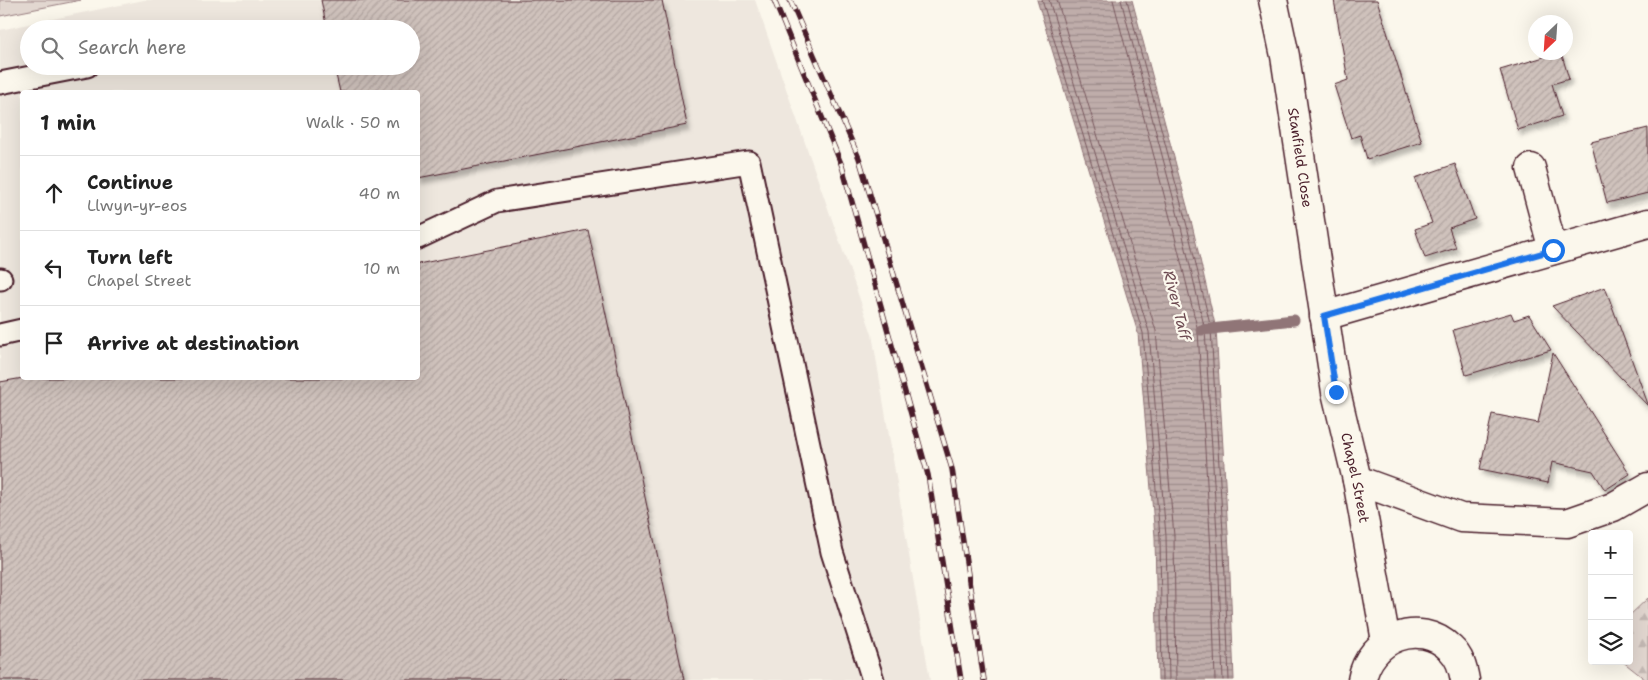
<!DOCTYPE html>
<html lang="en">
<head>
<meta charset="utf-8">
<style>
  :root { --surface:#fff; --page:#f6f6f6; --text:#222; --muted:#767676; --line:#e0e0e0 }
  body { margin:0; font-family:"Shantell Sans",sans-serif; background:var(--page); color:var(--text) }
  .controls { position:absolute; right:15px; bottom:15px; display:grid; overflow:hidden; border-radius:5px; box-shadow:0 5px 20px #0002 }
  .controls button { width:45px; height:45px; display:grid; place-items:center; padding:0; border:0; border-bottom:1px solid var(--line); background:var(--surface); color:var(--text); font:25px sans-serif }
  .compass { position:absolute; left:1528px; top:15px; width:45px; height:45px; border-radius:50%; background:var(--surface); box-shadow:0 5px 20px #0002; rotate:205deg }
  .stop { position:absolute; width:15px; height:15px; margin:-11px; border:4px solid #1a73e8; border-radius:50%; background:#fff }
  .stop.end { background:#1a73e8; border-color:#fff; box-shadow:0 1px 5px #0008 }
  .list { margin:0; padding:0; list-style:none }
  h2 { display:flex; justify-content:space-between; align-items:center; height:65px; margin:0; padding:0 20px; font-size:21px }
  h2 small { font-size:16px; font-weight:400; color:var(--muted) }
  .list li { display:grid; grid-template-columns:32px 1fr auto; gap:15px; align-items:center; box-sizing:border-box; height:75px; padding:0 20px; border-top:1px solid var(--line) }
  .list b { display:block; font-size:19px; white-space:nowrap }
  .list p { margin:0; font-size:16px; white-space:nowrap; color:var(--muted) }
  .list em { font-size:16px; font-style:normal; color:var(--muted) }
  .icon { flex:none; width:28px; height:28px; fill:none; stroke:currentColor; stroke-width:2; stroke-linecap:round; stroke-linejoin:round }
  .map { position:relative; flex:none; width:1648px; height:680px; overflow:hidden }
  .search { position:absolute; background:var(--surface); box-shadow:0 5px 20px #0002; left:20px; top:20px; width:400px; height:55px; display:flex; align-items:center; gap:12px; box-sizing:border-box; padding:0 18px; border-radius:28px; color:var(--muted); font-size:19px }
  .panel { position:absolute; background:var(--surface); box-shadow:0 5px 20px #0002; left:20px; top:90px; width:400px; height:290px; border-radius:5px }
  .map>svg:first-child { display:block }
  .built { fill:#eee7de; fill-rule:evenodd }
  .forest { fill:url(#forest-firs); stroke:#967b7e }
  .park { fill:#e2d7d0; stroke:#967b7e }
  .water { fill:url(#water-rules); stroke:#907477 }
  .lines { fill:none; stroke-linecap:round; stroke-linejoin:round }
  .shore { stroke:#79585e; stroke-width:1 }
  .stream { stroke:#907477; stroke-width:11 }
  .building { fill:url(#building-hatch); stroke:#4a1f2b; filter:url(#shadow) }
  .service-casing { stroke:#4a1f2b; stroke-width:25 }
  .minor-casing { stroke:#4a1f2b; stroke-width:31 }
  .service { stroke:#fbf7ec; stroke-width:21 }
  .minor { stroke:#fbf7ec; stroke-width:28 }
  .rail-casing { stroke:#4a1f2b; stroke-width:5.5 }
  .rail { stroke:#fbf7ec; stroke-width:4; stroke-dasharray:11; stroke-linecap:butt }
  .route { stroke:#1a73e8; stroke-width:6 }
  .labels { text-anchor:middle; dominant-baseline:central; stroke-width:4.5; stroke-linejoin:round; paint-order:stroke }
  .street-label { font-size:14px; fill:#4a1f2b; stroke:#fbf7ec }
  .water-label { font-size:15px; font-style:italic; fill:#6d4a51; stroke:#fbf7ec }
</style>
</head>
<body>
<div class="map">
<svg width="1648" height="680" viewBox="0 0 1648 680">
  <defs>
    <pattern id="forest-firs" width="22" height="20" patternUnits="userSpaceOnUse" patternTransform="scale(1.25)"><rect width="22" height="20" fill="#e2d7d0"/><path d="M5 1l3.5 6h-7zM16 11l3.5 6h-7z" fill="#c3b8b3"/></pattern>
    <pattern id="water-rules" width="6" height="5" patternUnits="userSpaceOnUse" patternTransform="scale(1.25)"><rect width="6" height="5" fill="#bfadaa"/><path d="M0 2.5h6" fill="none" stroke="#9d8c8b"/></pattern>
    <pattern id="building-hatch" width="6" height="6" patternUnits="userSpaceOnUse" patternTransform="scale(1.25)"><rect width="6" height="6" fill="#cfc2bc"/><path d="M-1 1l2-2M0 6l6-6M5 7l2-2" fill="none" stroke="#b3a6a2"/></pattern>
    <filter id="shadow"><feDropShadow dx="3" dy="5.5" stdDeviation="2.5" flood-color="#0004"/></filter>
  </defs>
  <rect width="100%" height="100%" fill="#fbf7ec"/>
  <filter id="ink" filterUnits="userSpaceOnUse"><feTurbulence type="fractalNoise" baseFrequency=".02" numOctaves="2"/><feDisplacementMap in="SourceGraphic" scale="10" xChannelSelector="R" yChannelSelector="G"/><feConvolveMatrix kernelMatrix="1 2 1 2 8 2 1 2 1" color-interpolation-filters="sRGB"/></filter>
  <g filter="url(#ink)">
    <path class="built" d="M 144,0 L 755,0 L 872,334 L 930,680 L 0,680 L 0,30 ZM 29,29 L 411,29 L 411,66 L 29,66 ZM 22,92 L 418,92 L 418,378 L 22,378 Z"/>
    <path class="forest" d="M 1648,598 L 1648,680 L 1646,680 L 1622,661 L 1629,661 L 1629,616 Z"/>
    <path class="park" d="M 0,0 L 81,0 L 0,16 Z"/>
    <path class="water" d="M 1037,0 L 1132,0 L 1192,225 L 1216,329 L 1229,550 L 1234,680 L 1158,680 L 1155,537 L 1138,333 Z"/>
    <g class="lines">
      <path class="shore" d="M 1042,0 L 1143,333 L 1160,537 L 1162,680
        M 1049,0 L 1149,332 L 1166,536 L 1169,680
        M 1057,0 L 1156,331 L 1174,536 L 1176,680
        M 1113,0 L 1173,229 L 1198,331 L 1211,551 L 1215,680
        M 1121,0 L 1181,227 L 1205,330 L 1218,551 L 1223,680
        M 1127,0 L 1187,226 L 1211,329 L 1224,550 L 1229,680"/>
      <path class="stream" d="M 1201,330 L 1294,320"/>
    </g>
    <path class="building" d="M 321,0 L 662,0 L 687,125 L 418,178 L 418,92 L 340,92 L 334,66 L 411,66 L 411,29 L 327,29 Z
      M 1334,0 L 1377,0 L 1422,142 L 1367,159 L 1360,135 L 1351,138 L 1334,85 L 1348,80 Z
      M 1561,52 L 1569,79 L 1552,84 L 1562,116 L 1518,130 L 1500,70 Z
      M 1648,128 L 1648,193 L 1607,203 L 1591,142 Z
      M 1455,164 L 1475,219 L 1449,228 L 1456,248 L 1425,258 L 1415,229 L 1432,223 L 1415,178 Z
      M 588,230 L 684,680 L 0,680 L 0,382 L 23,378 L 418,378 L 418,264 Z
      M 1605,287 L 1648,404 L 1648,406 L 1552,306 Z
      M 1511,313 L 1514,320 L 1529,315 L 1551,350 L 1466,375 L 1453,330 Z
      M 1553,353 L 1630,474 L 1605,490 L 1593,471 L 1552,462 L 1548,483 L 1480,469 L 1492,414 L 1538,423 Z"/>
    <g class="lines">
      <defs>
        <path id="service" d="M 0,83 L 87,66
          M 418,238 L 497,201 L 749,162 L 832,552 L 873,680
          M 0,279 L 1,279
          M 0,335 L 22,330"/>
        <g id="minor">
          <path id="s1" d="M 1273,0 L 1285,56 L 1336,392 L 1357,480 L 1386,641"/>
          <path d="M 1531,168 L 1553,250"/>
          <path d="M 1324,316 L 1648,223"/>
          <path d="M 1357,480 L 1461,518 L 1567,523 L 1613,507 L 1648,487"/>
          <path d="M 1362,680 C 1369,639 1419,617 1451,649 C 1460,657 1463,669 1465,680"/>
        </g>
      </defs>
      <use href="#service" class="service-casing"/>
      <use href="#minor" class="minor-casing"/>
      <use href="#service" class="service"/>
      <use href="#minor" class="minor"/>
      <defs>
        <path id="rail" d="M 774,0 L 842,166 L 928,475 L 961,680
          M 790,0 L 859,158 L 952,469 L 984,680"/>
      </defs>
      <use href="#rail" class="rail-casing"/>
      <use href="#rail" class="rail"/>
    </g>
  </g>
  <g class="lines" filter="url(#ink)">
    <path class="route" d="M 1336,392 L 1324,316 L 1553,250"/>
  </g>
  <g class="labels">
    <g class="street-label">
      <text stroke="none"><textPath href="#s1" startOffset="160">Stanfield Close</textPath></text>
      <text stroke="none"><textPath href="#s1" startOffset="485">Chapel Street</textPath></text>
    </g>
    <g class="water-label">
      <text transform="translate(1177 305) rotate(76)">River Taff</text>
    </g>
  </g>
</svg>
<div class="controls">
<button>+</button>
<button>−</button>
<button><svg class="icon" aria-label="layers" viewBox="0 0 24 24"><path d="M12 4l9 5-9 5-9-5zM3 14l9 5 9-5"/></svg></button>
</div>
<svg class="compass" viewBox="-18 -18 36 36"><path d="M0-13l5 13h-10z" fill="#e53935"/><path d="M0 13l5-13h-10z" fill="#767676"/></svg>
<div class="stop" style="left:1553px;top:250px"></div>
<div class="stop end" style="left:1336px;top:392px"></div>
<div class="search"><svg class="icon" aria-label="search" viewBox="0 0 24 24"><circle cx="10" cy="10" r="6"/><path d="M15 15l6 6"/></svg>Search here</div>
<section class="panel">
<h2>1 min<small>Walk · 50 m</small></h2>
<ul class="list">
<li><svg class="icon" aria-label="ahead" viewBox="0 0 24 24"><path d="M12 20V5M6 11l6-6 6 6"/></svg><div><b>Continue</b><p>Llwyn-yr-eos</p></div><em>40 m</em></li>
<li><svg class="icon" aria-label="left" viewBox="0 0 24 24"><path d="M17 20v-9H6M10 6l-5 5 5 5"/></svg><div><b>Turn left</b><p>Chapel Street</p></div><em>10 m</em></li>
<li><svg class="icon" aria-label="arrive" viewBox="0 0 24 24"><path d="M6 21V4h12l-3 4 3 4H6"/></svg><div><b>Arrive at destination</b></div></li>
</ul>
</section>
</div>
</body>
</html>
